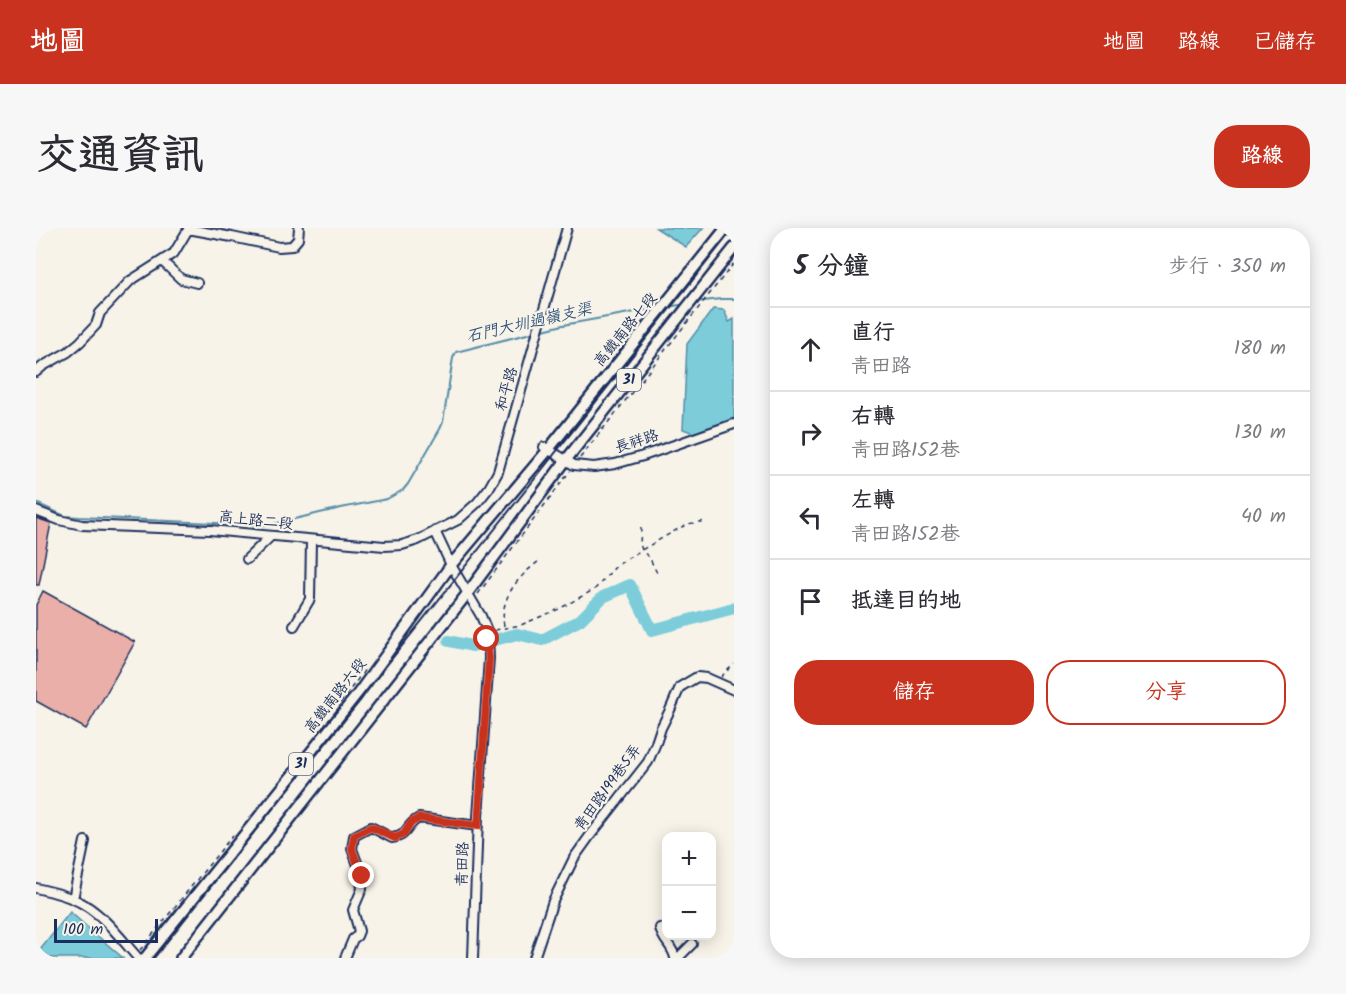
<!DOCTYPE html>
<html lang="zh-TW">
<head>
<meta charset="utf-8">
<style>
  :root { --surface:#fff; --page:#f7f7f7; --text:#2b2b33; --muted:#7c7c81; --line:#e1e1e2; --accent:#c8321e }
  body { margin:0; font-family:Kalam,"LXGW WenKai TC",sans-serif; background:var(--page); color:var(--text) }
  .controls { position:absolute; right:18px; bottom:18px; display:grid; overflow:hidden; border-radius:12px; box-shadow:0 3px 15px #0003 }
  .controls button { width:54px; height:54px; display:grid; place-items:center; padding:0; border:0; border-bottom:2px solid var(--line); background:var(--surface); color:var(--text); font:30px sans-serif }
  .scale { position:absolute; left:18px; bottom:15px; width:104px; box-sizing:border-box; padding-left:6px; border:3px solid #1b2f5e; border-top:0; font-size:16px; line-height:21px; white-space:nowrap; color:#1b2f5e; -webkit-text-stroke:4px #f7f3e8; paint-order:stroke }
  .stop { position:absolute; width:18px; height:18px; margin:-14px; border:4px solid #c8321e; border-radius:50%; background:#fff }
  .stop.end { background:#c8321e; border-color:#fff; box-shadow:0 2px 6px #0008 }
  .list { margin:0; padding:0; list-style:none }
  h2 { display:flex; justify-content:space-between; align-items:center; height:78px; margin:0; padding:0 24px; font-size:26px }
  h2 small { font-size:20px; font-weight:400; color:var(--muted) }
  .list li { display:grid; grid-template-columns:39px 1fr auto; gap:18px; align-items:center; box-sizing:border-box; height:84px; padding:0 24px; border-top:2px solid var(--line) }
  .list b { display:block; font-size:22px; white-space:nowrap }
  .list p { margin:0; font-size:20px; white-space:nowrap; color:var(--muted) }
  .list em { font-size:20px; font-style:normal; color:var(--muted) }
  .actions { display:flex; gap:12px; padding:18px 24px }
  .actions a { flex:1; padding:14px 0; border:2px solid var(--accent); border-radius:24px; text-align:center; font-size:21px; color:var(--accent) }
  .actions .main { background:var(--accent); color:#fff }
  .icon { flex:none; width:33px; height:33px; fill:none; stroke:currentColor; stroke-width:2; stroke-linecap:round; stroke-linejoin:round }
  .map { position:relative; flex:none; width:698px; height:730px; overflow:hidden; border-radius:24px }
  header { display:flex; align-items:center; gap:36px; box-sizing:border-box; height:84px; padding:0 30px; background:var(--accent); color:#fff }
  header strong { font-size:28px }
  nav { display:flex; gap:33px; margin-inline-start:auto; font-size:21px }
  .intro { display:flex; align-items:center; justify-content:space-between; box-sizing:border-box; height:144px; padding:0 36px }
  h1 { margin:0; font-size:42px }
  .button { padding:15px 27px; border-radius:24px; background:var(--accent); color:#fff; font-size:21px; font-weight:700 }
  main { display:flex; gap:36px; padding:0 36px }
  aside { flex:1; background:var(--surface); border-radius:24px; box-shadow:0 3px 15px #0003 }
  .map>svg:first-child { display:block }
  .water { fill:#7dccda; stroke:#568da8; stroke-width:1.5 }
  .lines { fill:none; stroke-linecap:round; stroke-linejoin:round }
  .stream { stroke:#568da8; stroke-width:2 }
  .river { stroke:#7dccda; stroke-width:12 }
  .building { fill:#eaafa9; stroke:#1b2f5e; stroke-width:1.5 }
  .minor-casing { stroke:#1b2f5e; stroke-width:12 }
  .major-casing { stroke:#1b2f5e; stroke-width:14 }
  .path { stroke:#1b2f5e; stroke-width:1.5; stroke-dasharray:4.5 4.5; stroke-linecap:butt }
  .minor { stroke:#f7f3e8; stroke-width:8 }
  .major { stroke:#f7f3e8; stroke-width:9 }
  .rail { stroke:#1b2f5e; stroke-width:2 }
  .route { stroke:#c8321e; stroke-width:8 }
  .labels { text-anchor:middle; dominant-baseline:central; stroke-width:4.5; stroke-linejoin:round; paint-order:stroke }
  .shield { fill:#f7f3e8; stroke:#5d6a87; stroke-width:1.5 }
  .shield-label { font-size:14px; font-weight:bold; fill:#1b2f5e }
  .street-label { font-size:15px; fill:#1b2f5e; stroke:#f7f3e8 }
  .water-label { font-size:16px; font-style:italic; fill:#34567d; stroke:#f7f3e8 }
</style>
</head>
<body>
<header>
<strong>地圖</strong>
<nav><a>地圖</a><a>路線</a><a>已儲存</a></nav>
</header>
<div class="intro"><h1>交通資訊</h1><a class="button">路線</a></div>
<main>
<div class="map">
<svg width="698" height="730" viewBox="0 0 698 730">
  <rect width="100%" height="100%" fill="#f7f3e8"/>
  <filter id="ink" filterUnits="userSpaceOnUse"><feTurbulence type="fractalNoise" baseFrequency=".0167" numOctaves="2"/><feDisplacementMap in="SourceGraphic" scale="12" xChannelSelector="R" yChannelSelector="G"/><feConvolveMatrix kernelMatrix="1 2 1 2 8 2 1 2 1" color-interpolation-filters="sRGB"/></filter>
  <g filter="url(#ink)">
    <path class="water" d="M 620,0 L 667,0 L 650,19 Z
      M 677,81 L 688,82 L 693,94 L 698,91 L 698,191 L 658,205 L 647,201 L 651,116 Z
      M 34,684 L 87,730 L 0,730 L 0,727 Z"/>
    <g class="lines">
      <path class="stream" d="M 659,74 L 685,71 L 698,71
        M 630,79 L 651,76
        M 0,275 L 29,288 L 43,289 L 224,297 L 233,297 L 305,280 L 351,271 L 367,262 L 372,256 L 404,201 L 407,194 L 417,130 L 420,124 L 527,97 L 621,80"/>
      <path class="river" d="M 413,413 L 436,418 L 481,406 L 506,412 L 544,392 L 567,369 L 594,357 L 616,402 L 698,380"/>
    </g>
    <path class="building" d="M 0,290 L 15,295 L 3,357 L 0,357 Z
      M 7,363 L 99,414 L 50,501 L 0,473 L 0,377 Z"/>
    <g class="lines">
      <defs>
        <path id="minor" d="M 152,1 L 196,9 L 243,19 L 256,18 L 262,11 L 263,0
          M 126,33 L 145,51 L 161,55
          M 0,144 L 7,138 L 32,124 L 44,114 L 60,97 L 64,85 L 94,53 L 138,25 L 153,0
          M 508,219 L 538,237 L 558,239 L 579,236 L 607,228 L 698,196
          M 0,283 L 23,292 L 46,297 L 174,302 L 348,318 L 366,317 L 382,312 L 422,292 L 441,275 L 453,260 L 462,244 L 531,0
          M 399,303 L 415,337 L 445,388 L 452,405 L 453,430 L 442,589 L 437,730
          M 211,331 L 235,308
          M 258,398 L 274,371 L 275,312
          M 0,660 C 17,664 34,668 49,677 C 70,690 86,712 102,730
          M 37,671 L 49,613
          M 624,700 C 626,712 637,718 639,730
          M 309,730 L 317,711 L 321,708 L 323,703 L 317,682 L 326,661 L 325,653 L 326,648 L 316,621 L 318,608 L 335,599 L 356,610 C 373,608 369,597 383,590 L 442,598
          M 498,730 L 517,673 L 538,630 L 553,609 L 612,534 L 620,515 L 625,500 L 634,482 L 644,459 L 661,449 L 671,450 L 698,462
          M 642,730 L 656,716"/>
        <path id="major" d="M 109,730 L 321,467 L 415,337 L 512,222 L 690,0
          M 145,730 L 431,366 L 530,232 L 698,20"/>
      </defs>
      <use href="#minor" class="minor-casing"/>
      <use href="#major" class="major-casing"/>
      <path class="path" d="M 544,230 L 698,35
        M 605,300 L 604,316 L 606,322 L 614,331 L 622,347
        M 442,366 L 534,243
        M 468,398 C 463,370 482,349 503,333
        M 459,402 L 485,397 L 523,381 L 559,361 L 580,338 L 595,328 L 651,296 L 670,293
        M 685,449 L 698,436
        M 304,475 L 330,440
        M 104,722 L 197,607"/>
      <use href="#minor" class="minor"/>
      <use href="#major" class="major"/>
      <path class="rail" d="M 118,730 L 698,0"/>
    </g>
  </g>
  <g class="lines" filter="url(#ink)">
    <path class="route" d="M 326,648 L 316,621 L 318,608 L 335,599 L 359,610 L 368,606 L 375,595 L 383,590 L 442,598 L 453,430 L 451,411"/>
  </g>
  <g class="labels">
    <g class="shield">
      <rect x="581" y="141" width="24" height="22" rx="4.5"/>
      <rect x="253" y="525" width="24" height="22" rx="4.5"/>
    </g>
    <g class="shield-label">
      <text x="593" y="152">31</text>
      <text x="265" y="536">31</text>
    </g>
    <g class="street-label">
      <text transform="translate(590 102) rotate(-51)">高鐵南路七段</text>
      <text transform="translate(471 161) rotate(-74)">和平路</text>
      <text transform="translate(601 214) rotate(-18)">長祥路</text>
      <text transform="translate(220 293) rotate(6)">高上路二段</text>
      <text transform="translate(300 468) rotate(-52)">高鐵南路六段</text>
      <text transform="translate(572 560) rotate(-54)">青田路199巷5弄</text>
      <text transform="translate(427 636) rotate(-88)">青田路</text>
    </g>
    <g class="water-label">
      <text transform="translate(493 95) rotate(-13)">石門大圳過嶺支渠</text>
    </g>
  </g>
</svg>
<div class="controls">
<button>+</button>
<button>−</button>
</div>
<div class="scale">100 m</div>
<div class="stop" style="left:451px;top:411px"></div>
<div class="stop end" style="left:326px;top:648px"></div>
</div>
<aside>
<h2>5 分鐘<small>步行 · 350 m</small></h2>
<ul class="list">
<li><svg class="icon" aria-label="ahead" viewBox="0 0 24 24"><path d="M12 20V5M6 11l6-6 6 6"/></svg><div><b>直行</b><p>青田路</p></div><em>180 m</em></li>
<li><svg class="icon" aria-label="right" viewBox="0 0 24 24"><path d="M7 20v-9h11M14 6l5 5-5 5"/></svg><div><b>右轉</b><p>青田路152巷</p></div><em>130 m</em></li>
<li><svg class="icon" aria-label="left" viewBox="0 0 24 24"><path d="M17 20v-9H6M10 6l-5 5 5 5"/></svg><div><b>左轉</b><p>青田路152巷</p></div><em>40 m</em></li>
<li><svg class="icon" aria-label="arrive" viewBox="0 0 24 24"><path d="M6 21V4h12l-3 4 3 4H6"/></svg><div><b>抵達目的地</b></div></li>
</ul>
<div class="actions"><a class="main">儲存</a><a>分享</a></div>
</aside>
</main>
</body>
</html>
